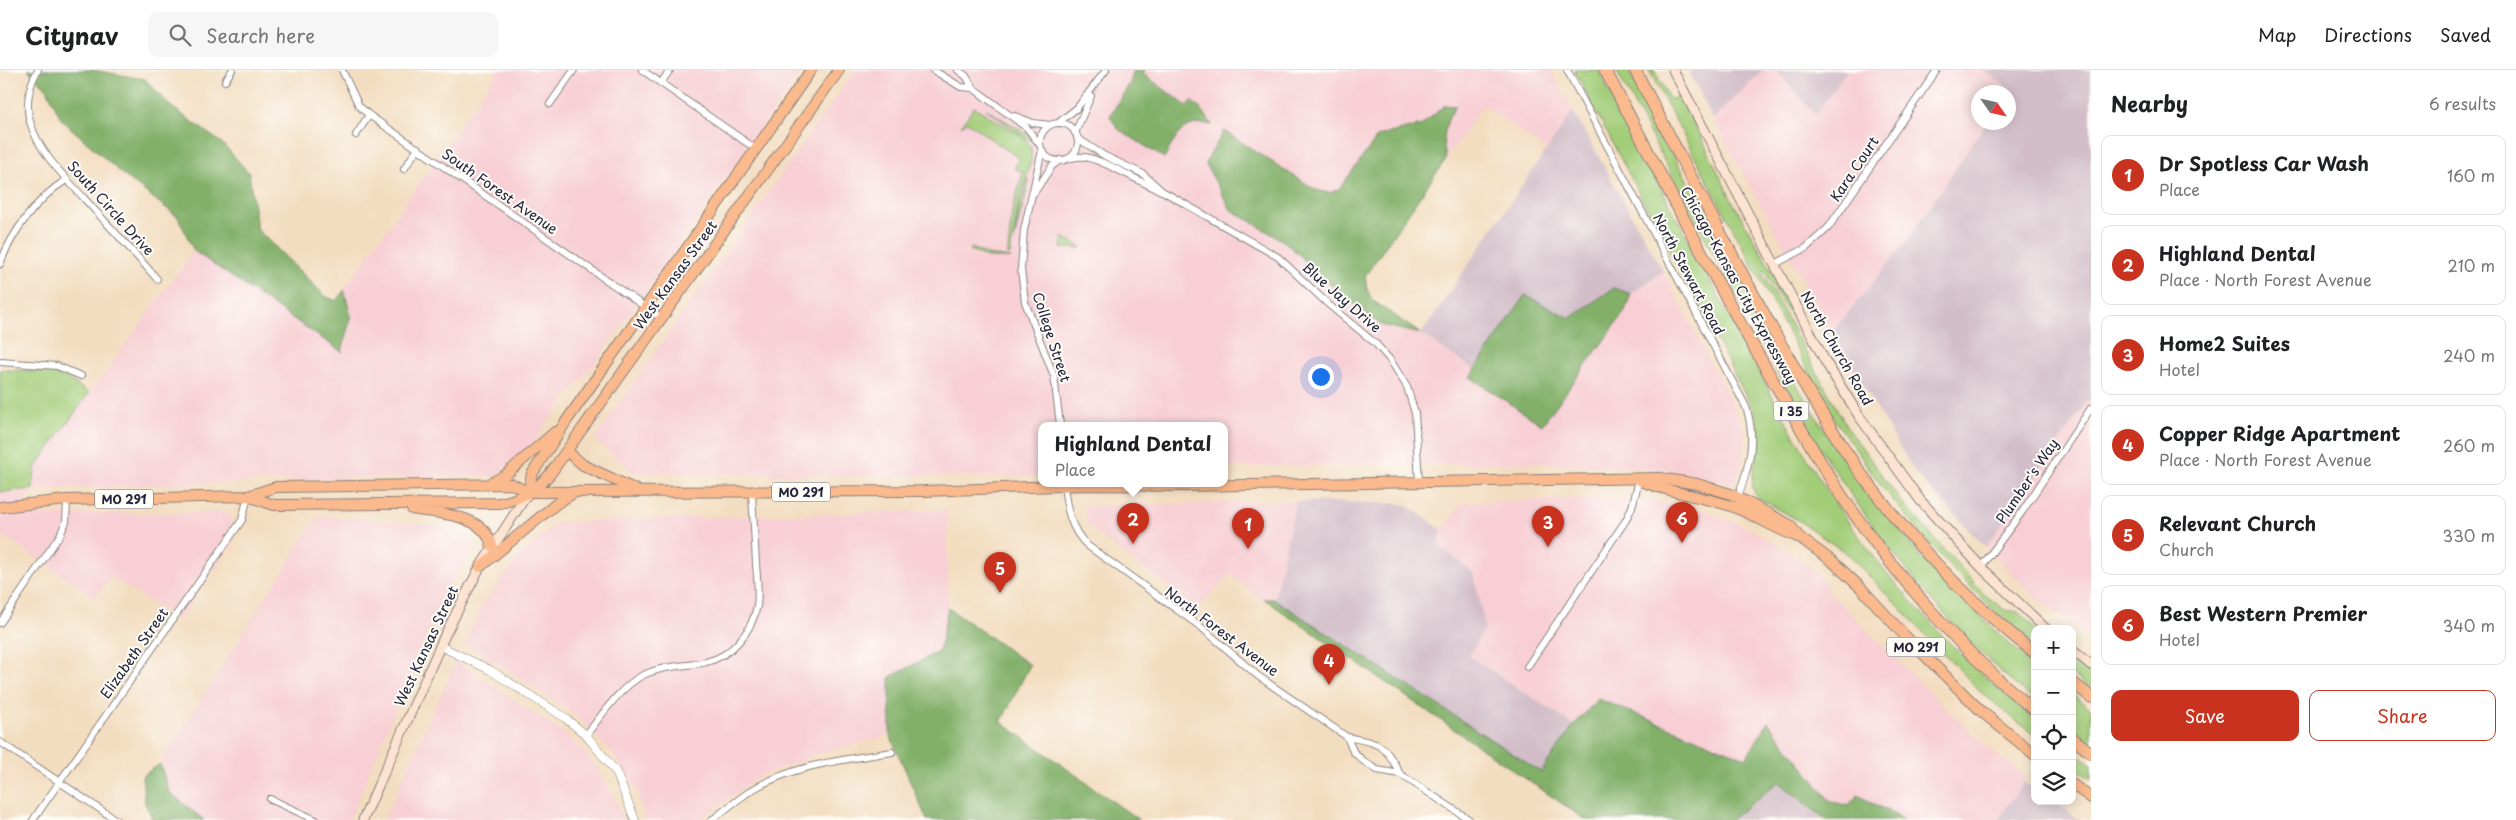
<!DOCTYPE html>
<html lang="en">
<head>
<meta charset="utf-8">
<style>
  :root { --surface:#fff; --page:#f6f6f6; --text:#202124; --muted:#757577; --line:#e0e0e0; --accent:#c8321e }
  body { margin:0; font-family:"Playpen Sans",sans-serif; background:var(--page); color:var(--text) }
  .controls { position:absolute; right:15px; bottom:15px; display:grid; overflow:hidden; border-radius:10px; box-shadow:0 2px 12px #0003 }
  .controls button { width:45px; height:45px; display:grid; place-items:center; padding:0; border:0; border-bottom:1px solid var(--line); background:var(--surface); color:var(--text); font:25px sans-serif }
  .compass { position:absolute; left:1971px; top:15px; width:45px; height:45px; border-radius:50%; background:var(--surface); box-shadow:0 2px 12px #0003; rotate:124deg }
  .you { position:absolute; left:1320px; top:306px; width:18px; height:18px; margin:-12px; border:4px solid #fff; border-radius:50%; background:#1a73e8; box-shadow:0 0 0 8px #1a73e833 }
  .badge { display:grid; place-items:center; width:32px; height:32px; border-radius:50%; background:var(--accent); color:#fff; font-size:16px; font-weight:700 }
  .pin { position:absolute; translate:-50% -41px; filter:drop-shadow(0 1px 2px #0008) }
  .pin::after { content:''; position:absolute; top:26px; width:18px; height:15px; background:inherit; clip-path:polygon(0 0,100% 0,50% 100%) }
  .popup { position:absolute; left:1038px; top:352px; width:190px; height:65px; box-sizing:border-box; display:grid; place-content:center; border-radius:10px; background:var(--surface); filter:drop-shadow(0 1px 4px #0005); font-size:16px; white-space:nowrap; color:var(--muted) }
  .popup b { font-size:19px; color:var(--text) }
  .popup::after { content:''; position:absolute; left:50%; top:100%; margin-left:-10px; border:10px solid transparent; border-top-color:var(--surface) }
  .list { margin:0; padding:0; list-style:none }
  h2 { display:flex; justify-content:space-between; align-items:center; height:65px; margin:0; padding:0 20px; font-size:21px }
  h2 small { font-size:16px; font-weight:400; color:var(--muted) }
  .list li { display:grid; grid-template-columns:32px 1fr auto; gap:15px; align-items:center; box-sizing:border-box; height:80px; margin:0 10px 10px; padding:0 10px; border:1px solid var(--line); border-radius:10px }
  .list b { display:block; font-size:19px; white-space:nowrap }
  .list p { margin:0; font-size:16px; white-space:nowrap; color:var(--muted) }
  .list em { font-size:16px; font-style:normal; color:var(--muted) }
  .actions { display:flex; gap:10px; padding:15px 20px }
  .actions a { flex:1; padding:11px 0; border:1px solid var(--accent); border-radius:10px; text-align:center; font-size:18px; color:var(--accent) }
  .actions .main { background:var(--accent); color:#fff }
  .icon { flex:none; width:28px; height:28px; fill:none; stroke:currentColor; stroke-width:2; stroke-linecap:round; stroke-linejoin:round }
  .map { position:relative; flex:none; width:2091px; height:750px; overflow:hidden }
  header { display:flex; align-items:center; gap:30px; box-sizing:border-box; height:70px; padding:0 25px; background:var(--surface); border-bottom:1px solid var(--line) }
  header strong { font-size:24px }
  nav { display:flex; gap:28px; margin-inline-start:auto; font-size:18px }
  .search { width:350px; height:45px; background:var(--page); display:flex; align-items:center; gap:12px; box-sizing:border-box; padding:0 18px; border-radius:10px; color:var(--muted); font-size:19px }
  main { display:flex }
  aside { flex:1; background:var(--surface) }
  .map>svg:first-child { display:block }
  .built { fill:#f7cfd4 }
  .industrial { fill:#d2bdc8 }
  .green { fill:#a3cd79; stroke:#62785a }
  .forest { fill:#82b069; stroke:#526952 }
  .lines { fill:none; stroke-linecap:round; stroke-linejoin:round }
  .minor-casing { stroke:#8a807e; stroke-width:8 }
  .tertiary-casing { stroke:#8a807e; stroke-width:9 }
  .secondary-casing { stroke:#8a807e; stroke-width:11 }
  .primary-casing { stroke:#8a807e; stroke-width:12 }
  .trunk-casing { stroke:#8a807e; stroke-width:12 }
  .motorway-casing { stroke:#8a807e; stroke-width:13 }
  .minor { stroke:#fff; stroke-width:6 }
  .tertiary { stroke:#fff; stroke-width:8 }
  .secondary { stroke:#fde3d1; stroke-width:9 }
  .primary { stroke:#fbba8d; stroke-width:10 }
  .trunk { stroke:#fbba8d; stroke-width:10 }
  .motorway { stroke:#fbba8d; stroke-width:11 }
  .labels { text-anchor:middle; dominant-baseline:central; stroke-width:4; stroke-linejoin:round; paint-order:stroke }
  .shield { fill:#fdfcf7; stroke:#646373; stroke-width:1 }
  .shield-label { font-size:12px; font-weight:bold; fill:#22223b }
  .street-label { font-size:14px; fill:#22223b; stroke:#fdfcf7 }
</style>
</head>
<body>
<header>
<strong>Citynav</strong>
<div class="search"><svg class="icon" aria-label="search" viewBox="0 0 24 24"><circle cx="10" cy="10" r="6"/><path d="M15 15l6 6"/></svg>Search here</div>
<nav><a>Map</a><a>Directions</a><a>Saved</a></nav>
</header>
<main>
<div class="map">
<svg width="2091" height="750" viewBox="0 0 2091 750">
  <rect width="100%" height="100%" fill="#fdfcf7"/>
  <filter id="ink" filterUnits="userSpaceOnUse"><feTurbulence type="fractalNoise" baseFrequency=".02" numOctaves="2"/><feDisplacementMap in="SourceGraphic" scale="10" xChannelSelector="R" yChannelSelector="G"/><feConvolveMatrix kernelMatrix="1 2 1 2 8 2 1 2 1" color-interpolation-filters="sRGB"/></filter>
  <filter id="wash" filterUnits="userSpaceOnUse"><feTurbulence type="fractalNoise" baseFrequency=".0096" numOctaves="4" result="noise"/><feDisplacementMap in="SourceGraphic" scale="20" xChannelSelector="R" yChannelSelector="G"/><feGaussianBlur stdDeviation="1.12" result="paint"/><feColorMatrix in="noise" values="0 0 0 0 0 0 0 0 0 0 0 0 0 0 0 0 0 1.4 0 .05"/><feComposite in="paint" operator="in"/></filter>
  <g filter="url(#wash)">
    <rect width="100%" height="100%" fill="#f3ddc0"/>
    <path class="built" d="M 494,0 L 802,0 L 593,296 L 566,327 L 533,373 L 495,406 L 376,407 L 33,419 L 15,445 L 229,442 L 234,471 L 179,550 L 110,506 L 95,527 L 2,465 L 0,467 L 0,421 L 33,419 L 35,398 L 194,181 L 342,281 L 351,246 L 344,220 L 497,3 Z
      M 855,0 L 1550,0 L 1573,41 L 1546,80 L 1483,35 L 1446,89 L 1443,75 L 1447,48 L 1455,36 L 1445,35 L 1422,55 L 1378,66 L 1339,119 L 1329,123 L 1317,120 L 1231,140 L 1285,172 L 1343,226 L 1381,255 L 1421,264 L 1475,300 L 1470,307 L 1542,354 L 1624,243 L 1631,224 L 1663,201 L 1737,343 L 1745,364 L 1742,394 L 1737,407 L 1730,414 L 1678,402 L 1617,396 L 1524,393 L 1224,397 L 1224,355 L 1042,355 L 1042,405 L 1036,406 L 881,406 L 633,402 L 594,369 Z
      M 1763,0 L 1776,0 L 1815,45 L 1847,0 L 1983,0 L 2009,18 L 2006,22 L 1978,22 L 1978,52 L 1986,53 L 1907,171 L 1832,262 L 1713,49 Z
      M 2091,326 L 2091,569 L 2035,527 L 1986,477 Z
      M 1578,429 L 1662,432 L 1701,439 L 1750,459 L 1788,481 L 1817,503 L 1831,524 L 1941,634 L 1995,684 L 2027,707 L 1998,750 L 1904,750 L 1858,725 L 1848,736 L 1830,731 L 1767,652 L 1746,688 L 1599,629 L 1574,655 L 1469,586 L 1485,558 L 1439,476 L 1442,460 L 1463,432 Z
      M 1296,431 L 1274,529 L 1261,529 L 1230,504 L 1197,539 L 1101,467 L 1087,453 L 1083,436 Z
      M 947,440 L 948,538 L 939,581 L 890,607 L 890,665 L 826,681 L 758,707 L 700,750 L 646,750 L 635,716 L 608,678 L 578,648 L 534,617 L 465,573 L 484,533 L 522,483 L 558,452 Z
      M 318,446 L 466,458 L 473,478 L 450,514 L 434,547 L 349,750 L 204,750 L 169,722 L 160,694 Z
      M 456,591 L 567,665 L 597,696 L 615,729 L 623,750 L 384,750 Z"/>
    <path class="industrial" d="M 1688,0 L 1763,0 L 1713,49 Z
      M 1776,0 L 1847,0 L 1815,45 Z
      M 1983,0 L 2091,0 L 2091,326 L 1986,477 L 1915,403 L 1832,262 L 1907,171 L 1986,53 L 2008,52 L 2008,22 L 2006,22 L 2009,18 Z
      M 1573,41 L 1663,201 L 1631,224 L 1614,218 L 1570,248 L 1525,225 L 1475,300 L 1421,264 Z
      M 1296,431 L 1405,434 L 1442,460 L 1439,476 L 1474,503 L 1485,558 L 1469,586 L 1574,655 L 1541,702 L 1274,529 Z
      M 1779,712 L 1824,750 L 1730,750 L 1747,738 Z
      M 2024,712 L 2035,720 L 2035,731 L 2052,731 L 2081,750 L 1998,750 Z"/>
    <path class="green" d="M 1574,0 L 1598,0 C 1639,77 1680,154 1721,231 C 1757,297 1791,365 1832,428 C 1885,509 1959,590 2035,650 L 2035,666 L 1981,622 L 1849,485 L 1801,452 L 1757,427 C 1747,413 1757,393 1758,377 C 1759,367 1757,355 1756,345 Z
      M 1616,0 L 1628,0 L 1799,319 L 1831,370 L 1918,484 L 2007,572 L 2035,595 L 2035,631 C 1941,555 1869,456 1805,355 Z
      M 1649,0 L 1654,0 L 1670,30 L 1681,25 L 1730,127 L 1797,246 L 1798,254 L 1786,239 L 1764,200 L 1762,203 L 1847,357 L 1900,430 L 1984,524 L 2005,540 L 2018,542 L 2036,559 L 2035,576 L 1986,533 L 1940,485 L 1887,423 L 1834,349 Z
      M 974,37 L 1022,66 L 1031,77 L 1031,91 L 1019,132 L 1010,184 L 1008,185 L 1008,181 L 1012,141 L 1023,102 L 1015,99 L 1015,96 L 1020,89 L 967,52 L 961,56 Z
      M 986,39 L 1027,64 L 1032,69 L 1030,71 Z
      M 1028,108 L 1029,112 L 1014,170 L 1019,139 Z
      M 1063,167 L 1081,177 L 1081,178 L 1061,178 Z
      M 972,178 L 987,185 L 1011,188 L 987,188 L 970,180 Z
      M 0,300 L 44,301 L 64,306 L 89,323 L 35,398 L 33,419 L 0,422 Z
      M 2072,590 L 2091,604 L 2091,619 L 2072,605 Z
      M 2072,624 L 2091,639 L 2091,676 L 2072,662 Z
      M 2072,679 L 2091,694 L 2091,709 L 2072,695 Z"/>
    <path class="forest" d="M 28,0 L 92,0 L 145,9 L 169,35 L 223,74 L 249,103 L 257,159 L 325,226 L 336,231 L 344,220 L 351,246 L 342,282 L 194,181 L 178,147 L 122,104 L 61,49 L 47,19 Z
      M 1134,0 L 1145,0 L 1143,4 L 1187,36 L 1191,31 L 1203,41 L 1212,55 C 1182,49 1177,66 1164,88 L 1118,59 L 1110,46 L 1130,13 Z
      M 1445,35 L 1456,36 C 1444,52 1442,70 1446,89 L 1365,206 L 1367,219 L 1372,230 L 1421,264 L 1381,255 L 1343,226 L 1285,172 L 1231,140 L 1205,93 L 1224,61 L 1316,120 L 1329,123 L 1339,119 L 1378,66 L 1422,55 Z
      M 1614,218 L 1631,224 L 1624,243 L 1542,355 L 1470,307 L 1525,225 L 1570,248 Z
      M 1264,529 L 1274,529 L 1541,702 L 1574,655 L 1598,629 L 1746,688 L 1768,652 L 1830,731 L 1848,736 L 1858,725 L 1904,750 L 1826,750 L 1779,712 L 1730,750 L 1586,750 Z
      M 948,538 L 1030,595 L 1001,652 L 1139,750 L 927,750 L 890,665 L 890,607 L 939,581 Z
      M 160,694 L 169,722 L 204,750 L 153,750 L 145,733 L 142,706 Z"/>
  </g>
  <g filter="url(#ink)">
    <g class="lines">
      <defs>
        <path id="minor" d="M 38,0 C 28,16 25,38 31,55 C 40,83 63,105 82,126 C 107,154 133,181 157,209
          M 342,0 L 359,36 L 369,45 L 661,248
          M 642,0 L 756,79
          M 933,0 L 961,17 L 973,18
          M 958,0 L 966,6 L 973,18 L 1027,58 L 1040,75
          M 1567,0 L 1746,337 C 1757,370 1749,396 1738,427
          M 225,11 L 232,0
          M 661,13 L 670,0
          M 550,34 L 574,0
          M 1015,46 L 1033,53 L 1050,55
          M 1058,53 L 1077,38 L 1106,0
          M1040 72a19 19 0 1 1 38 0a19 19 0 1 1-38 0Z
          M 1075,63 L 1091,26
          M 356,65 L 369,45
          M 1077,68 L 1105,86 L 1143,104 L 1161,120
          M 1042,80 L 1024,160 L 1021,199 L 1025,232 L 1054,306 L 1060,355
          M 1066,89 C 1072,88 1079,86 1085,87 C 1105,90 1142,114 1164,122 L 1278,187 L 1329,235 L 1376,274 L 1391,291 L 1407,317 L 1415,343 L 1419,412
          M 404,99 L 418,78
          M 1034,123 L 1052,96 L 1060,90
          M 0,194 C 12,162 37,128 66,110
          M 1775,194 L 1806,178 L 1828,158 L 1937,0
          M 0,292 L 57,296 L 81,306
          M 1064,414 C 1066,436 1070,460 1088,476 L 1201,557 L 1258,606 L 1347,667
          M 1981,497 L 2022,442 L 2091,338
          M 0,553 L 60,465 L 66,452 L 67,430
          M 1527,597 L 1626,450 L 1632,437 L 1639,410
          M 586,665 C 603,644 619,618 643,605 C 664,595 684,597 706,592 C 732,586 752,561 757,536 C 759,522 757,508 756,494 C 755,470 753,446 752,422
          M 0,672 L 116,750
          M 1400,704 C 1384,672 1380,674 1347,667 L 1353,681 L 1362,690 L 1377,700 L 1400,704 L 1470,750
          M 270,729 L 316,750
          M 33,750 L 242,450 L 248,426
          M 712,750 C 725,740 738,729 752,720 C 794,694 845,690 892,682"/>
        <path id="tertiary" d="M 440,576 L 490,600 L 564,647 L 586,665 L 616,702 L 635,750"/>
        <path id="secondary" d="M 1673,0 L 1825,291 L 1859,346 L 1920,430 L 1981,497 L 2046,559
          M 2072,580 L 2091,595
          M 363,750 L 445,565 L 480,497 L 528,423"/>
        <path id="primary" d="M 567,381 L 583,395 L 636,420
          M 1641,411 C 1670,423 1701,426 1731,436 C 1754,444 1775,459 1798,467
          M 528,422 L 925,421 L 1084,415 L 1186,416 L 1660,408 L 1697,414 L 1731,424 L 1790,455 L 1799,467 L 1832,491 L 1860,517 L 1906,567 L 1981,641 L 2035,685
          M 480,497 L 556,434 L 575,422
          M 2072,714 L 2091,728"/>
        <path id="trunk" d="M 490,413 L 504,406 L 555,362
          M 528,422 L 532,404 L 565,353 L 811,0
          M 248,426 L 274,435 L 499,433 C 519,430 537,419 550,404 L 839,0
          M 0,437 L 67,430 L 248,426 L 276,417 L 512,414 L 528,422
          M 412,439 C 438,444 484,443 492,476"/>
        <path id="motorway" d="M 1605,0 C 1664,110 1720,222 1784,329 C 1802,360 1820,393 1840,423 C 1889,497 1964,586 2035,640
          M 1635,0 C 1685,95 1733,190 1786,283 C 1810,324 1834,366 1862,405 C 1912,473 1968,531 2035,583
          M 2072,612 L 2091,627
          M 2072,668 L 2091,683"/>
      </defs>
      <use href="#minor" class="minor-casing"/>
      <use href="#tertiary" class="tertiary-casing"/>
      <use href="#secondary" class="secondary-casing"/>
      <use href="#primary" class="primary-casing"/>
      <use href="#trunk" class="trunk-casing"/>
      <use href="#motorway" class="motorway-casing"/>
      <use href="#minor" class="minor"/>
      <use href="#tertiary" class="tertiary"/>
      <use href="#secondary" class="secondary"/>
      <use href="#primary" class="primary"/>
      <use href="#trunk" class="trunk"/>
      <use href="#motorway" class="motorway"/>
    </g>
  </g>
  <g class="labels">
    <g class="shield">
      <rect x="1773.5" y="331.5" width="35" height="19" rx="4"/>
      <rect x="772" y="412.5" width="58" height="19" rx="4"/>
      <rect x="95" y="419.5" width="58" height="19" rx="4"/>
      <rect x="1887" y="567.5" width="58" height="19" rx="4"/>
    </g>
    <g class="shield-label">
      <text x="1791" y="341">I 35</text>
      <text x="801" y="422">MO 291</text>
      <text x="124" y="429">MO 291</text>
      <text x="1916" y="577">MO 291</text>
    </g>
    <g class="street-label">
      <text transform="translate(1854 99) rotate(-56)">Kara Court</text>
      <text transform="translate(500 121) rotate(35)">South Forest Avenue</text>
      <text transform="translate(111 138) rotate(48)">South Circle Drive</text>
      <text transform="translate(1689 204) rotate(62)">North Stewart Road</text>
      <text transform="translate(675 205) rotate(-54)">West Kansas Street</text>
      <text transform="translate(1739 215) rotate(61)">Chicago-Kansas City Expressway</text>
      <text transform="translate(1342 227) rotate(41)">Blue Jay Drive</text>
      <text transform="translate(1052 267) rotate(72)">College Street</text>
      <text transform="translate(1837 278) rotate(60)">North Church Road</text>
      <text transform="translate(2027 411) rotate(-56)">Plumber's Way</text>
      <text transform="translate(1222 561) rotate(37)">North Forest Avenue</text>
      <text transform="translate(426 576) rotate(-65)">West Kansas Street</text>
      <text transform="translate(134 583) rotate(-55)">Elizabeth Street</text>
    </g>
  </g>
</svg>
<div class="controls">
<button>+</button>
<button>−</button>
<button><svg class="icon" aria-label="locate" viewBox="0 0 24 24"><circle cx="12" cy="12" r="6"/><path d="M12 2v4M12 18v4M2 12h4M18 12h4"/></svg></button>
<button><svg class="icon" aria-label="layers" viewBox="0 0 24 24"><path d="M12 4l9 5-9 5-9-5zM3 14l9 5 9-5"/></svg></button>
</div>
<svg class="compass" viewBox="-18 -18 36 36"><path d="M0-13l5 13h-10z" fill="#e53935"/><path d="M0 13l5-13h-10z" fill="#757577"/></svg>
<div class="you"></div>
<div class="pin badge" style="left:1248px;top:479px">1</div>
<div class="pin badge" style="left:1133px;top:474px">2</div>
<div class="popup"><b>Highland Dental</b>Place</div>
<div class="pin badge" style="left:1548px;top:477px">3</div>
<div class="pin badge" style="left:1329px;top:615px">4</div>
<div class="pin badge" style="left:1000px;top:523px">5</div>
<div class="pin badge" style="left:1682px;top:473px">6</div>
</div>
<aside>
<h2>Nearby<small>6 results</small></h2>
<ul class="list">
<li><span class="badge">1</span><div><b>Dr Spotless Car Wash</b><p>Place</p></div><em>160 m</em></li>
<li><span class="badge">2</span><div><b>Highland Dental</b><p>Place · North Forest Avenue</p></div><em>210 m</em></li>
<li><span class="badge">3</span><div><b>Home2 Suites</b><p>Hotel</p></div><em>240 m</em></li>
<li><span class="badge">4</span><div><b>Copper Ridge Apartment</b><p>Place · North Forest Avenue</p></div><em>260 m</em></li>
<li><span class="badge">5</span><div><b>Relevant Church</b><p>Church</p></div><em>330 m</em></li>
<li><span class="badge">6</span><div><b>Best Western Premier</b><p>Hotel</p></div><em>340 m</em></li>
</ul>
<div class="actions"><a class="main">Save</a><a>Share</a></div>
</aside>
</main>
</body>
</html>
